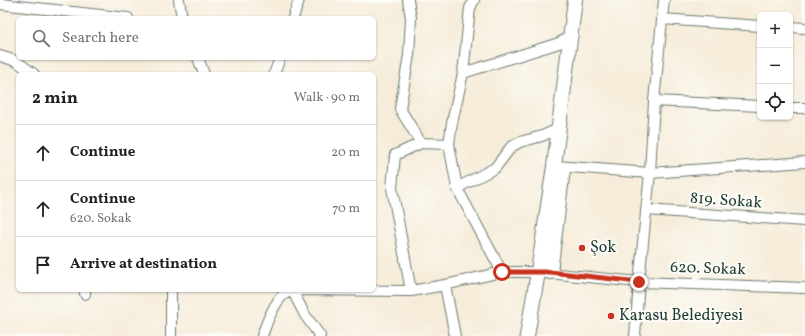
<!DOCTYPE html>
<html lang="en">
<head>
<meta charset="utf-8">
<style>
  :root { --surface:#fff; --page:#f2f2f2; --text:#202124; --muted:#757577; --line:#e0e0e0 }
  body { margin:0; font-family:Vollkorn,serif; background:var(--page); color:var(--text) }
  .controls { position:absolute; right:12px; top:12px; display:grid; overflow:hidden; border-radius:6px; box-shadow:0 1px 3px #0004 }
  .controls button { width:36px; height:36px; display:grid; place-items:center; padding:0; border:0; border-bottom:1px solid var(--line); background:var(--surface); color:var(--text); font:20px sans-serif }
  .stop { position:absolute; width:12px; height:12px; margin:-9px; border:3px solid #c8321e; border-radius:50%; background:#fff }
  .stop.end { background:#c8321e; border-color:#fff; box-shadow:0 1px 4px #0008 }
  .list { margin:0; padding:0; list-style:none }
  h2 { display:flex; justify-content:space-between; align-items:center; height:52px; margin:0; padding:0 16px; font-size:17px }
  h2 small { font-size:13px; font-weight:400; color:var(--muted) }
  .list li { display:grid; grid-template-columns:26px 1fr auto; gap:12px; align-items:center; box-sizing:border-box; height:56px; padding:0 16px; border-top:1px solid var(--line) }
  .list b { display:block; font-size:15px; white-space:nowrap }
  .list p { margin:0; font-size:13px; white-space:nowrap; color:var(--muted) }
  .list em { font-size:13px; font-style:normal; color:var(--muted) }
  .icon { flex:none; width:22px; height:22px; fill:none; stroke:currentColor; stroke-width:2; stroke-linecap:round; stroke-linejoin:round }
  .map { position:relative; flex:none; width:805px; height:336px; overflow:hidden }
  .search { position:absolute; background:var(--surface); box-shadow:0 1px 3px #0004; left:16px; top:16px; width:360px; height:44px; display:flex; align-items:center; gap:10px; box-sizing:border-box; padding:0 14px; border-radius:6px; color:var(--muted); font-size:15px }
  .panel { position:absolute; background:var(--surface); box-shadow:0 1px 3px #0004; left:16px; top:72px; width:360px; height:220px; border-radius:6px }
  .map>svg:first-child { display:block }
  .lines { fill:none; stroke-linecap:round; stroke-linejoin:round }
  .street-casing { stroke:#6a7a6e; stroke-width:12 }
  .secondary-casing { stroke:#6a7a6e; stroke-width:16 }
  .street { stroke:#fff; stroke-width:10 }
  .secondary { stroke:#fff; stroke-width:14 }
  .route { stroke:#c8321e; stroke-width:5 }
  .poi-dot { fill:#c8321e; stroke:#fdfcf7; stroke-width:1.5 }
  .labels { text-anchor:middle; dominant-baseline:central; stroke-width:4; stroke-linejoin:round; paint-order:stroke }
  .street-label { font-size:16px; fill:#1f3d34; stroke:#fdfcf7 }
  .poi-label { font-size:16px; fill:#1f3d34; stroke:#fdfcf7; text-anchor:start }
</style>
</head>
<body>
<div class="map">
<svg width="805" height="336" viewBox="0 0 805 336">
  <rect width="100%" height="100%" fill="#fdfcf7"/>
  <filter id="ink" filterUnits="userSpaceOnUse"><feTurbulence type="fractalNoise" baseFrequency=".025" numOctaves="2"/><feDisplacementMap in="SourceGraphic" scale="8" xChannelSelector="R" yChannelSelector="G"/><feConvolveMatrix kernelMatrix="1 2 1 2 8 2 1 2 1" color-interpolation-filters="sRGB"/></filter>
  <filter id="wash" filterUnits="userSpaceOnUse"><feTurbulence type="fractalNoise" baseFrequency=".012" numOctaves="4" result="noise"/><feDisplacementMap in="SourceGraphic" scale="16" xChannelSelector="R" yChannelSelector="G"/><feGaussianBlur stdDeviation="0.9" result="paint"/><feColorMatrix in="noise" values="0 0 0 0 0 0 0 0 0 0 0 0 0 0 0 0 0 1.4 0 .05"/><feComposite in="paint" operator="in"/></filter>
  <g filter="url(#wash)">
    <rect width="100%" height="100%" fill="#f6ecd9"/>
  </g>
  <g filter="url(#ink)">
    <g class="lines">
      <defs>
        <path id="street" d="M 179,0 L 182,18
          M 408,0 L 411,18 L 409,55 L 400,109 L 421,143 L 449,144 L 452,123 L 463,73 L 470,8 L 474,0
          M 0,4 L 128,18
          M 293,18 L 299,0
          M 662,19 L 760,26
          M 790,27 L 805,28
          M 0,56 L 16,61 L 34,74
          M 198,58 L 204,74
          M 463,73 L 559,43 L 570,36
          M 274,74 L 280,58
          M 654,101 L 760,106
          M 790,108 L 805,108
          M 449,144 L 457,188 L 502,272
          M 556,166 L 650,173 L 805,162
          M 457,188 L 495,168 L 511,147 L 520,142 L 542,136 L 558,129
          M 646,210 L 805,221
          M 445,285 L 455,336
          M 85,290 L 85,294
          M 291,290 L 411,291 L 445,285 L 502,272 L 538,272 L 639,282 L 805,288
          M 411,291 L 392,188 L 395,155 L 421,143
          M 171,336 L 171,290
          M 262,336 C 266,324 274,304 283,295 C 286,293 289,292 292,290 L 305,315 L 320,336
          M 635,336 L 639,282 L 650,173 L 654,101 L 664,0"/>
        <path id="secondary" d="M 550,272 L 563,169
          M 527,336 L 538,272 L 554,166 L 575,0"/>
      </defs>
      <use href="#street" class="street-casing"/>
      <use href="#secondary" class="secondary-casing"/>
      <use href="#street" class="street"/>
      <use href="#secondary" class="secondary"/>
    </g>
  </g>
  <g class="lines" filter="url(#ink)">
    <path class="route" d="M 502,272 L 550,272 L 639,282"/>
  </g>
  <g class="poi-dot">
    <circle cx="582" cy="248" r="4"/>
    <circle cx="611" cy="316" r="4"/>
  </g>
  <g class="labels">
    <g class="street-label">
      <text transform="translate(726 201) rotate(4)">819. Sokak</text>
      <text transform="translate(708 269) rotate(2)">620. Sokak</text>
    </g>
    <g class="poi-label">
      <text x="590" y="248">Şok</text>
      <text x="619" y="316">Karasu Belediyesi</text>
    </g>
  </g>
</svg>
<div class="controls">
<button>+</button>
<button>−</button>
<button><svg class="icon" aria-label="locate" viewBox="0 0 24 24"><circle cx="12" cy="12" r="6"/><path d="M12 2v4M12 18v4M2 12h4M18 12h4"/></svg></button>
</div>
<div class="stop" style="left:502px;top:272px"></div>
<div class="stop end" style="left:639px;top:282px"></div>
<div class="search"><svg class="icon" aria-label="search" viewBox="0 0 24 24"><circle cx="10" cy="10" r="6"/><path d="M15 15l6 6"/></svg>Search here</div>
<section class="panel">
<h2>2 min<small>Walk · 90 m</small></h2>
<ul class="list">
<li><svg class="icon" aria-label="ahead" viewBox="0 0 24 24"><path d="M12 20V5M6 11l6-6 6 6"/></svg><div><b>Continue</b></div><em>20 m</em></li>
<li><svg class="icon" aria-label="ahead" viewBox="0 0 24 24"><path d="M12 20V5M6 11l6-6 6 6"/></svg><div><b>Continue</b><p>620. Sokak</p></div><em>70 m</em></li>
<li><svg class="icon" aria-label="arrive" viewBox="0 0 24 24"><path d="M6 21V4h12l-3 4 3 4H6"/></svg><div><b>Arrive at destination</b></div></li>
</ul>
</section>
</div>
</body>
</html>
